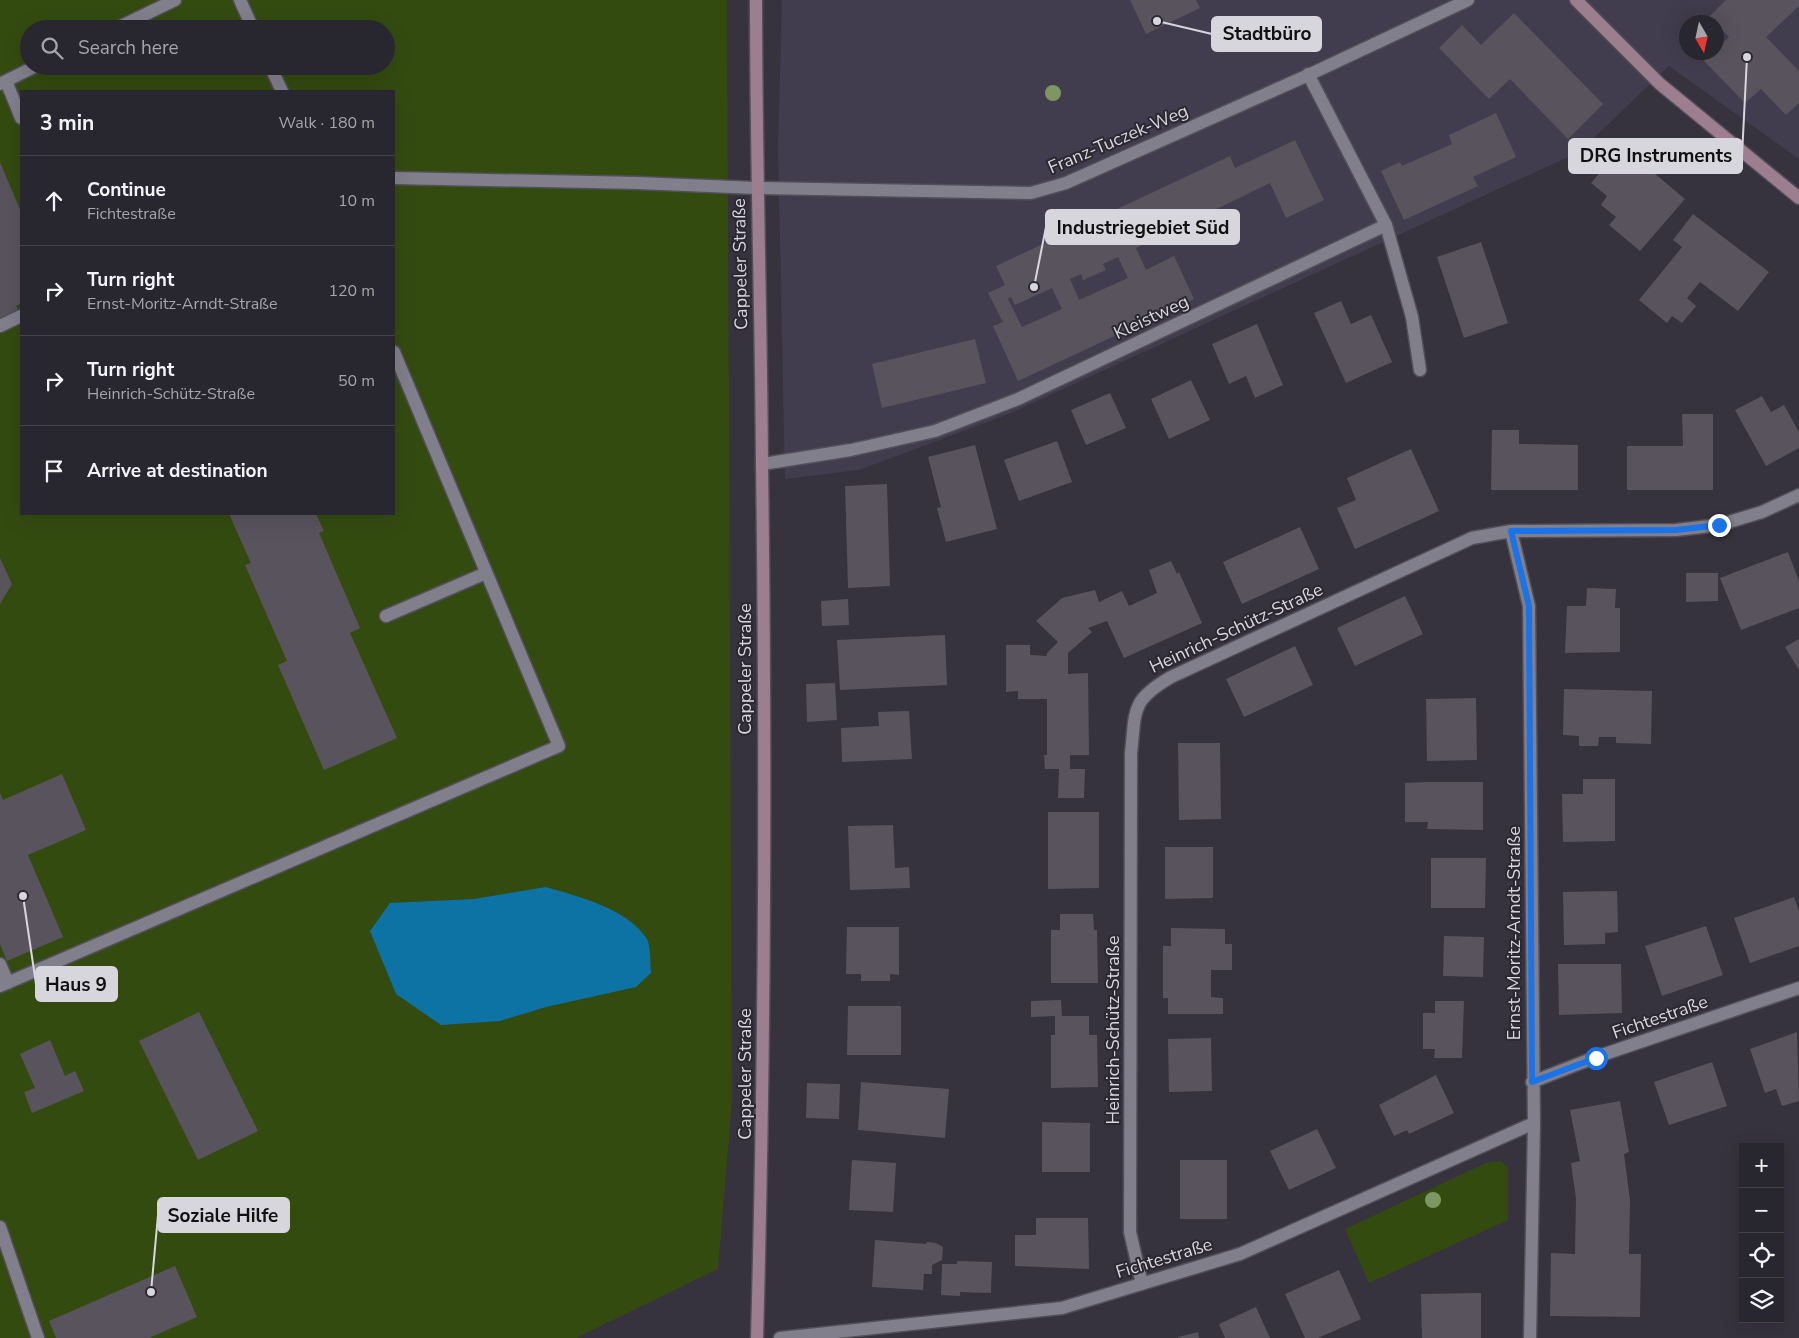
<!DOCTYPE html>
<html lang="en">
<head>
<meta charset="utf-8">
<style>
  :root { --surface:#28262e; --page:#302e36; --text:#f1f3f6; --muted:#a5a5aa; --line:#44434a }
  body { margin:0; font-family:"Nunito Sans",sans-serif; background:var(--page); color:var(--text) }
  .controls { position:absolute; right:15px; bottom:15px; display:grid; overflow:hidden; border-radius:0px; box-shadow:0 5px 20px #0002 }
  .controls button { width:45px; height:45px; display:grid; place-items:center; padding:0; border:0; border-bottom:1px solid var(--line); background:var(--surface); color:var(--text); font:25px sans-serif }
  .compass { position:absolute; left:1679px; top:15px; width:45px; height:45px; border-radius:50%; background:var(--surface); box-shadow:0 5px 20px #0002; rotate:171deg }
  .stop { position:absolute; width:15px; height:15px; margin:-11px; border:4px solid #1a73e8; border-radius:50%; background:#fff }
  .stop.end { background:#1a73e8; border-color:#fff; box-shadow:0 1px 5px #0008 }
  .list { margin:0; padding:0; list-style:none }
  h2 { display:flex; justify-content:space-between; align-items:center; height:65px; margin:0; padding:0 20px; font-size:21px }
  h2 small { font-size:16px; font-weight:400; color:var(--muted) }
  .list li { display:grid; grid-template-columns:32px 1fr auto; gap:15px; align-items:center; box-sizing:border-box; height:90px; padding:0 20px; border-top:1px solid var(--line) }
  .list b { display:block; font-size:19px; white-space:nowrap }
  .list p { margin:0; font-size:16px; white-space:nowrap; color:var(--muted) }
  .list em { font-size:16px; font-style:normal; color:var(--muted) }
  .icon { flex:none; width:28px; height:28px; fill:none; stroke:currentColor; stroke-width:2; stroke-linecap:round; stroke-linejoin:round }
  .map { position:relative; flex:none; width:1799px; height:1338px; overflow:hidden }
  .search { position:absolute; background:var(--surface); box-shadow:0 5px 20px #0002; left:20px; top:20px; width:375px; height:55px; display:flex; align-items:center; gap:12px; box-sizing:border-box; padding:0 18px; border-radius:28px; color:var(--muted); font-size:19px }
  .panel { position:absolute; background:var(--surface); box-shadow:0 5px 20px #0002; left:20px; top:90px; width:375px; height:425px; border-radius:0px }
  .map>svg:first-child { display:block }
  .built { fill:#423d4e; fill-rule:evenodd }
  .green { fill:#344b10; fill-rule:evenodd }
  .water { fill:#0d72a4 }
  .building { fill:#59535e; fill-rule:evenodd }
  .lines { fill:none; stroke-linecap:round; stroke-linejoin:round }
  .lane-casing { stroke:#514f58; stroke-width:15 }
  .street-casing { stroke:#514f58; stroke-width:15 }
  .secondary-casing { stroke:#514f58; stroke-width:15 }
  .lane { stroke:#827f8c; stroke-width:12 }
  .street { stroke:#827f8c; stroke-width:12 }
  .secondary { stroke:#9c7e8f; stroke-width:12 }
  .tree { fill:#7e9762 }
  .route { stroke:#1a73e8; stroke-width:6 }
  .labels { text-anchor:middle; dominant-baseline:central; stroke-width:4; stroke-linejoin:round; paint-order:stroke }
  .street-label { font-size:18px; fill:#d8d6dd; stroke:#2c2833 }
  .leader { fill:none; stroke:#d8d6dd; stroke-width:2 }
  .callout-dot { fill:#d8d6dd; stroke:#2c2833; stroke-width:2 }
  .callout { fill:#d8d6dd; stroke:#d8d6dd; stroke-width:2 }
  .callout-label { font-size:19px; text-anchor:middle; font-weight:bold; fill:#111 }
</style>
</head>
<body>
<div class="map">
<svg width="1799" height="1338" viewBox="0 0 1799 1338">
  <rect width="100%" height="100%" fill="#36323e"/>
  <path class="built" d="M 782,0 L 1799,0 L 1799,159 L 1669,66 L 1579,152 L 1009,414 L 859,470 L 785,479 L 778,147 ZM 1686,22 L 1716,22 L 1716,52 L 1686,52 Z"/>
  <path class="green" d="M 0,0 L 727,0 L 732,1101 L 718,1269 L 576,1338 L 0,1338 ZM 29,29 L 386,29 L 386,66 L 29,66 ZM 21,91 L 394,91 L 394,514 L 21,514 Z
    M 1500,1161 L 1508,1167 L 1508,1220 L 1369,1283 L 1345,1229 L 1486,1163 Z"/>
  <path class="water" d="M 546,887 C 579,897 627,908 647,939 C 651,947 650,964 651,973 L 636,987 L 546,1007 L 500,1021 L 441,1025 L 396,994 L 370,931 L 390,903 L 474,899 Z"/>
  <path class="building" d="M 1130,0 L 1196,0 L 1200,8 L 1146,34 Z
    M 1726,0 L 1799,0 L 1799,6 L 1766,37 L 1799,71 L 1799,103 L 1786,115 L 1761,89 L 1745,103 L 1704,61 L 1713,52 L 1716,52 L 1716,49 L 1729,37 L 1709,17 Z
    M 1514,13 L 1603,104 L 1568,139 L 1510,79 L 1489,99 L 1439,48 L 1462,25 L 1481,45 Z
    M 1496,113 L 1516,157 L 1473,177 L 1478,186 L 1404,220 L 1381,171 L 1400,162 L 1402,166 L 1452,144 L 1449,135 Z
    M 1295,140 L 1324,200 L 1286,218 L 1270,183 L 1136,248 L 1146,270 L 1174,256 L 1194,299 L 1018,381 L 993,326 L 1003,322 L 988,293 L 1005,285 L 996,266 L 1230,156 L 1235,168 ZM 1118,257 L 1128,278 L 1079,300 L 1070,279 L 1081,274 L 1083,280 L 1106,270 L 1103,264 ZM 1052,288 L 1062,309 L 1022,327 L 1008,299 L 1011,297 L 1015,305 Z
    M 1622,146 L 1685,199 L 1640,251 L 1609,225 L 1616,217 L 1601,205 L 1607,196 L 1591,183 Z
    M 0,162 L 21,212 L 21,303 L 16,306 L 19,313 L 0,321 Z
    M 1693,214 L 1769,272 L 1738,311 L 1700,282 L 1687,298 L 1696,306 L 1682,323 L 1672,316 L 1667,323 L 1639,300 L 1682,247 L 1673,240 Z
    M 1481,242 L 1508,323 L 1464,338 L 1437,257 Z
    M 1341,301 L 1351,324 L 1371,315 L 1392,362 L 1346,383 L 1314,313 Z
    M 1257,324 L 1283,385 L 1255,398 L 1246,376 L 1229,384 L 1212,344 Z
    M 975,339 L 986,383 L 882,408 L 872,364 Z
    M 1191,380 L 1210,420 L 1169,439 L 1151,399 Z
    M 1110,393 L 1126,428 L 1086,445 L 1071,410 Z
    M 1762,396 L 1771,412 L 1784,405 L 1799,432 L 1799,448 L 1766,466 L 1735,410 Z
    M 1682,414 L 1713,414 L 1713,490 L 1627,490 L 1627,446 L 1683,446 Z
    M 1492,430 L 1519,430 L 1519,444 L 1578,445 L 1578,490 L 1491,490 Z
    M 1057,441 L 1072,482 L 1019,501 L 1004,460 Z
    M 975,445 L 997,529 L 946,542 L 937,508 L 941,507 L 928,457 Z
    M 1411,449 L 1439,511 L 1355,549 L 1337,508 L 1356,500 L 1347,478 Z
    M 887,484 L 890,586 L 848,588 L 845,486 Z
    M 229,514 L 316,514 L 324,531 L 319,533 L 360,628 L 350,633 L 397,738 L 324,770 L 278,665 L 287,661 L 245,565 L 251,563 Z
    M 1300,527 L 1319,569 L 1242,604 L 1223,562 Z
    M 1788,552 L 1799,581 L 1799,608 L 1741,630 L 1720,578 Z
    M 0,558 L 12,584 L 0,604 Z
    M 1171,561 L 1177,574 L 1179,572 L 1202,623 L 1124,658 L 1107,621 L 1088,628 L 1092,632 L 1068,653 L 1068,674 L 1088,673 L 1089,755 L 1070,755 L 1070,769 L 1085,769 L 1084,798 L 1058,798 L 1059,769 L 1045,769 L 1044,755 L 1047,755 L 1047,699 L 1018,699 L 1018,691 L 1006,692 L 1006,645 L 1030,645 L 1030,655 L 1047,656 L 1047,653 L 1058,642 L 1036,621 L 1062,598 L 1095,590 L 1099,602 L 1122,591 L 1129,606 L 1157,593 L 1149,570 Z
    M 1686,573 L 1718,573 L 1718,601 L 1686,602 Z
    M 1587,588 L 1616,589 L 1615,608 L 1620,608 L 1620,652 L 1565,653 L 1567,606 L 1586,606 Z
    M 1405,596 L 1423,634 L 1355,666 L 1337,628 Z
    M 848,599 L 849,625 L 822,626 L 821,601 Z
    M 945,635 L 947,685 L 840,690 L 837,640 Z
    M 1799,639 L 1799,670 L 1785,647 Z
    M 1295,646 L 1313,685 L 1244,717 L 1226,679 Z
    M 835,683 L 837,720 L 807,722 L 806,684 Z
    M 1564,689 L 1652,691 L 1651,744 L 1616,743 L 1616,737 L 1599,737 L 1598,746 L 1579,746 L 1579,736 L 1563,735 Z
    M 1476,698 L 1477,760 L 1427,761 L 1426,699 Z
    M 909,711 L 912,759 L 842,762 L 841,728 L 879,726 L 878,712 Z
    M 1178,743 L 1220,743 L 1221,819 L 1179,820 Z
    M 62,774 L 86,830 L 28,855 L 63,937 L 7,961 L 0,944 L 0,793 L 3,800 Z
    M 1583,779 L 1615,779 L 1615,841 L 1563,842 L 1562,794 L 1583,794 Z
    M 1428,782 L 1483,782 L 1483,830 L 1427,829 L 1428,822 L 1405,822 L 1405,783 Z
    M 1048,812 L 1099,812 L 1099,888 L 1048,889 Z
    M 893,825 L 895,868 L 909,867 L 910,888 L 850,890 L 848,826 Z
    M 1165,847 L 1213,847 L 1213,898 L 1165,899 Z
    M 1431,858 L 1486,858 L 1485,908 L 1431,908 Z
    M 1617,891 L 1618,932 L 1605,933 L 1605,944 L 1564,945 L 1563,892 Z
    M 1794,897 L 1799,911 L 1799,946 L 1750,963 L 1734,918 Z
    M 1060,914 L 1093,914 L 1094,930 L 1097,930 L 1098,983 L 1051,983 L 1051,930 L 1060,930 Z
    M 1706,926 L 1723,975 L 1662,996 L 1645,946 Z
    M 847,927 L 899,927 L 899,975 L 890,974 L 890,981 L 861,981 L 861,974 L 846,974 Z
    M 1171,928 L 1225,929 L 1225,944 L 1232,944 L 1232,970 L 1211,970 L 1211,997 L 1223,998 L 1223,1014 L 1168,1014 L 1168,998 L 1163,998 L 1163,946 L 1171,946 Z
    M 1444,936 L 1484,937 L 1483,977 L 1443,976 Z
    M 1558,964 L 1621,964 L 1622,1013 L 1559,1015 Z
    M 1061,1000 L 1062,1016 L 1089,1016 L 1089,1035 L 1097,1035 L 1098,1087 L 1051,1088 L 1051,1035 L 1055,1035 L 1055,1016 L 1031,1017 L 1031,1001 Z
    M 1435,1001 L 1464,1001 L 1462,1058 L 1434,1058 L 1435,1049 L 1423,1049 L 1423,1013 L 1435,1013 Z
    M 848,1006 L 901,1006 L 901,1055 L 847,1055 Z
    M 199,1012 L 258,1131 L 198,1160 L 139,1041 Z
    M 1797,1032 L 1799,1101 L 1782,1106 L 1776,1089 L 1765,1093 L 1750,1049 Z
    M 1211,1038 L 1212,1091 L 1169,1092 L 1168,1039 Z
    M 50,1040 L 65,1076 L 75,1071 L 84,1091 L 32,1113 L 24,1092 L 35,1088 L 20,1054 Z
    M 1712,1062 L 1727,1106 L 1669,1125 L 1654,1082 Z
    M 1436,1075 L 1454,1113 L 1409,1134 L 1407,1130 L 1394,1136 L 1379,1105 Z
    M 861,1082 L 949,1089 L 945,1138 L 858,1130 Z
    M 807,1083 L 840,1084 L 839,1119 L 806,1118 Z
    M 1620,1101 L 1629,1152 L 1624,1154 L 1630,1200 L 1629,1254 L 1641,1254 L 1640,1317 L 1550,1316 L 1551,1253 L 1575,1254 L 1576,1199 L 1571,1163 L 1580,1161 L 1570,1110 Z
    M 1042,1122 L 1090,1123 L 1090,1172 L 1042,1172 Z
    M 1317,1129 L 1336,1168 L 1289,1190 L 1270,1151 Z
    M 852,1160 L 896,1163 L 893,1212 L 849,1210 Z
    M 1180,1160 L 1227,1160 L 1227,1219 L 1180,1219 Z
    M 1036,1218 L 1088,1218 L 1089,1269 L 1015,1266 L 1015,1235 L 1036,1235 Z
    M 875,1240 L 926,1244 L 927,1242 L 936,1243 L 943,1247 L 942,1260 L 932,1265 L 932,1274 L 924,1274 L 923,1290 L 872,1287 Z
    M 957,1261 L 992,1262 L 991,1293 L 960,1292 L 960,1296 L 941,1295 L 942,1264 L 957,1264 Z
    M 175,1266 L 197,1317 L 149,1338 L 56,1338 L 49,1321 Z
    M 1339,1270 L 1361,1319 L 1318,1338 L 1305,1338 L 1285,1294 Z
    M 1481,1293 L 1481,1338 L 1422,1338 L 1421,1294 Z
    M 1256,1307 L 1270,1338 L 1225,1338 L 1219,1324 Z
    M 1198,1332 L 1199,1338 L 1178,1338 L 1178,1337 Z"/>
  <g class="lines">
    <defs>
      <path id="lane" d="M 240,0 L 253,29
        M 115,29 L 175,0
        M 270,66 L 282,91
        M 6,81 L 21,118
        M 0,84 L 36,66
        M 394,178 L 638,183 L 756,188
        M 1386,225 L 1412,317 L 1420,370
        M 0,326 L 21,316
        M 386,616 L 486,573
        M 0,964 L 8,983
        M 0,986 L 559,746 L 394,352
        M 0,1227 L 38,1338"/>
      <path id="street" d="M 756,188 L 1031,193 L 1066,183 L 1304,77 L 1468,0
        M 762,464 L 851,450 L 935,431 L 1018,399 L 1386,225 L 1308,74
        M 1511,531 L 1529,606 L 1534,1123 L 1530,1338
        M 1532,1082 L 1596,1057 L 1799,988
        M 1142,1284 L 1130,1232 L 1131,753 C 1136,710 1130,701 1171,677 L 1472,538 L 1511,531 L 1676,530 L 1719,525 L 1762,512 L 1799,495
        M 780,1338 L 1062,1308 L 1240,1254 L 1534,1123"/>
      <path id="secondary" d="M 756,0 C 756,155 761,309 762,464 C 766,755 765,1047 757,1338
        M 1576,0 L 1660,84 L 1799,198"/>
    </defs>
    <use href="#lane" class="lane-casing"/>
    <use href="#street" class="street-casing"/>
    <use href="#secondary" class="secondary-casing"/>
    <use href="#lane" class="lane"/>
    <use href="#street" class="street"/>
    <use href="#secondary" class="secondary"/>
  </g>
  <g class="tree">
    <circle cx="1053" cy="93" r="8"/>
    <circle cx="1433" cy="1200" r="8"/>
  </g>
  <g class="lines">
    <path class="route" d="M 1596,1058 L 1532,1082 L 1529,606 L 1511,531 L 1676,530 L 1719,525"/>
  </g>
  <g class="labels">
    <g class="street-label">
      <text transform="translate(1118 139) rotate(-23)">Franz-Tuczek-Weg</text>
      <text transform="translate(740 264) rotate(-91)">Cappeler Straße</text>
      <text transform="translate(1151 317) rotate(-25)">Kleistweg</text>
      <text transform="translate(1236 628) rotate(-25)">Heinrich-Schütz-Straße</text>
      <text transform="translate(745 669) rotate(-90)">Cappeler Straße</text>
      <text transform="translate(1514 933) rotate(-90)">Ernst-Moritz-Arndt-Straße</text>
      <text transform="translate(1660 1017) rotate(-19)">Fichtestraße</text>
      <text transform="translate(1113 1030) rotate(-90)">Heinrich-Schütz-Straße</text>
      <text transform="translate(745 1074) rotate(-90)">Cappeler Straße</text>
      <text transform="translate(1164 1258) rotate(-17)">Fichtestraße</text>
    </g>
  </g>
  <path class="leader" d="M1157 21L1212 34M1747 57L1742 156M1034 287L1046 227M23 896L36 984M151 1292L158 1215"/>
  <g class="callout-dot">
    <circle cx="1157" cy="21" r="5"/>
    <circle cx="1747" cy="57" r="5"/>
    <circle cx="1034" cy="287" r="5"/>
    <circle cx="23" cy="896" r="5"/>
    <circle cx="151" cy="1292" r="5"/>
  </g>
  <g class="callout">
    <rect x="1212" y="17" width="109" height="34" rx="5"/>
    <rect x="1569" y="139" width="173" height="34" rx="5"/>
    <rect x="1046" y="210" width="193" height="34" rx="5"/>
    <rect x="36" y="967" width="81" height="34" rx="5"/>
    <rect x="158" y="1198" width="131" height="34" rx="5"/>
  </g>
  <g class="callout-label">
    <text x="1267" y="40">Stadtbüro</text>
    <text x="1656" y="162">DRG Instruments</text>
    <text x="1143" y="234">Industriegebiet Süd</text>
    <text x="76" y="991">Haus 9</text>
    <text x="223" y="1222">Soziale Hilfe</text>
  </g>
</svg>
<div class="controls">
<button>+</button>
<button>−</button>
<button><svg class="icon" aria-label="locate" viewBox="0 0 24 24"><circle cx="12" cy="12" r="6"/><path d="M12 2v4M12 18v4M2 12h4M18 12h4"/></svg></button>
<button><svg class="icon" aria-label="layers" viewBox="0 0 24 24"><path d="M12 4l9 5-9 5-9-5zM3 14l9 5 9-5"/></svg></button>
</div>
<svg class="compass" viewBox="-18 -18 36 36"><path d="M0-13l5 13h-10z" fill="#e53935"/><path d="M0 13l5-13h-10z" fill="#a5a5aa"/></svg>
<div class="stop" style="left:1596px;top:1058px"></div>
<div class="stop end" style="left:1719px;top:525px"></div>
<div class="search"><svg class="icon" aria-label="search" viewBox="0 0 24 24"><circle cx="10" cy="10" r="6"/><path d="M15 15l6 6"/></svg>Search here</div>
<section class="panel">
<h2>3 min<small>Walk · 180 m</small></h2>
<ul class="list">
<li><svg class="icon" aria-label="ahead" viewBox="0 0 24 24"><path d="M12 20V5M6 11l6-6 6 6"/></svg><div><b>Continue</b><p>Fichtestraße</p></div><em>10 m</em></li>
<li><svg class="icon" aria-label="right" viewBox="0 0 24 24"><path d="M7 20v-9h11M14 6l5 5-5 5"/></svg><div><b>Turn right</b><p>Ernst-Moritz-Arndt-Straße</p></div><em>120 m</em></li>
<li><svg class="icon" aria-label="right" viewBox="0 0 24 24"><path d="M7 20v-9h11M14 6l5 5-5 5"/></svg><div><b>Turn right</b><p>Heinrich-Schütz-Straße</p></div><em>50 m</em></li>
<li><svg class="icon" aria-label="arrive" viewBox="0 0 24 24"><path d="M6 21V4h12l-3 4 3 4H6"/></svg><div><b>Arrive at destination</b></div></li>
</ul>
</section>
</div>
</body>
</html>
